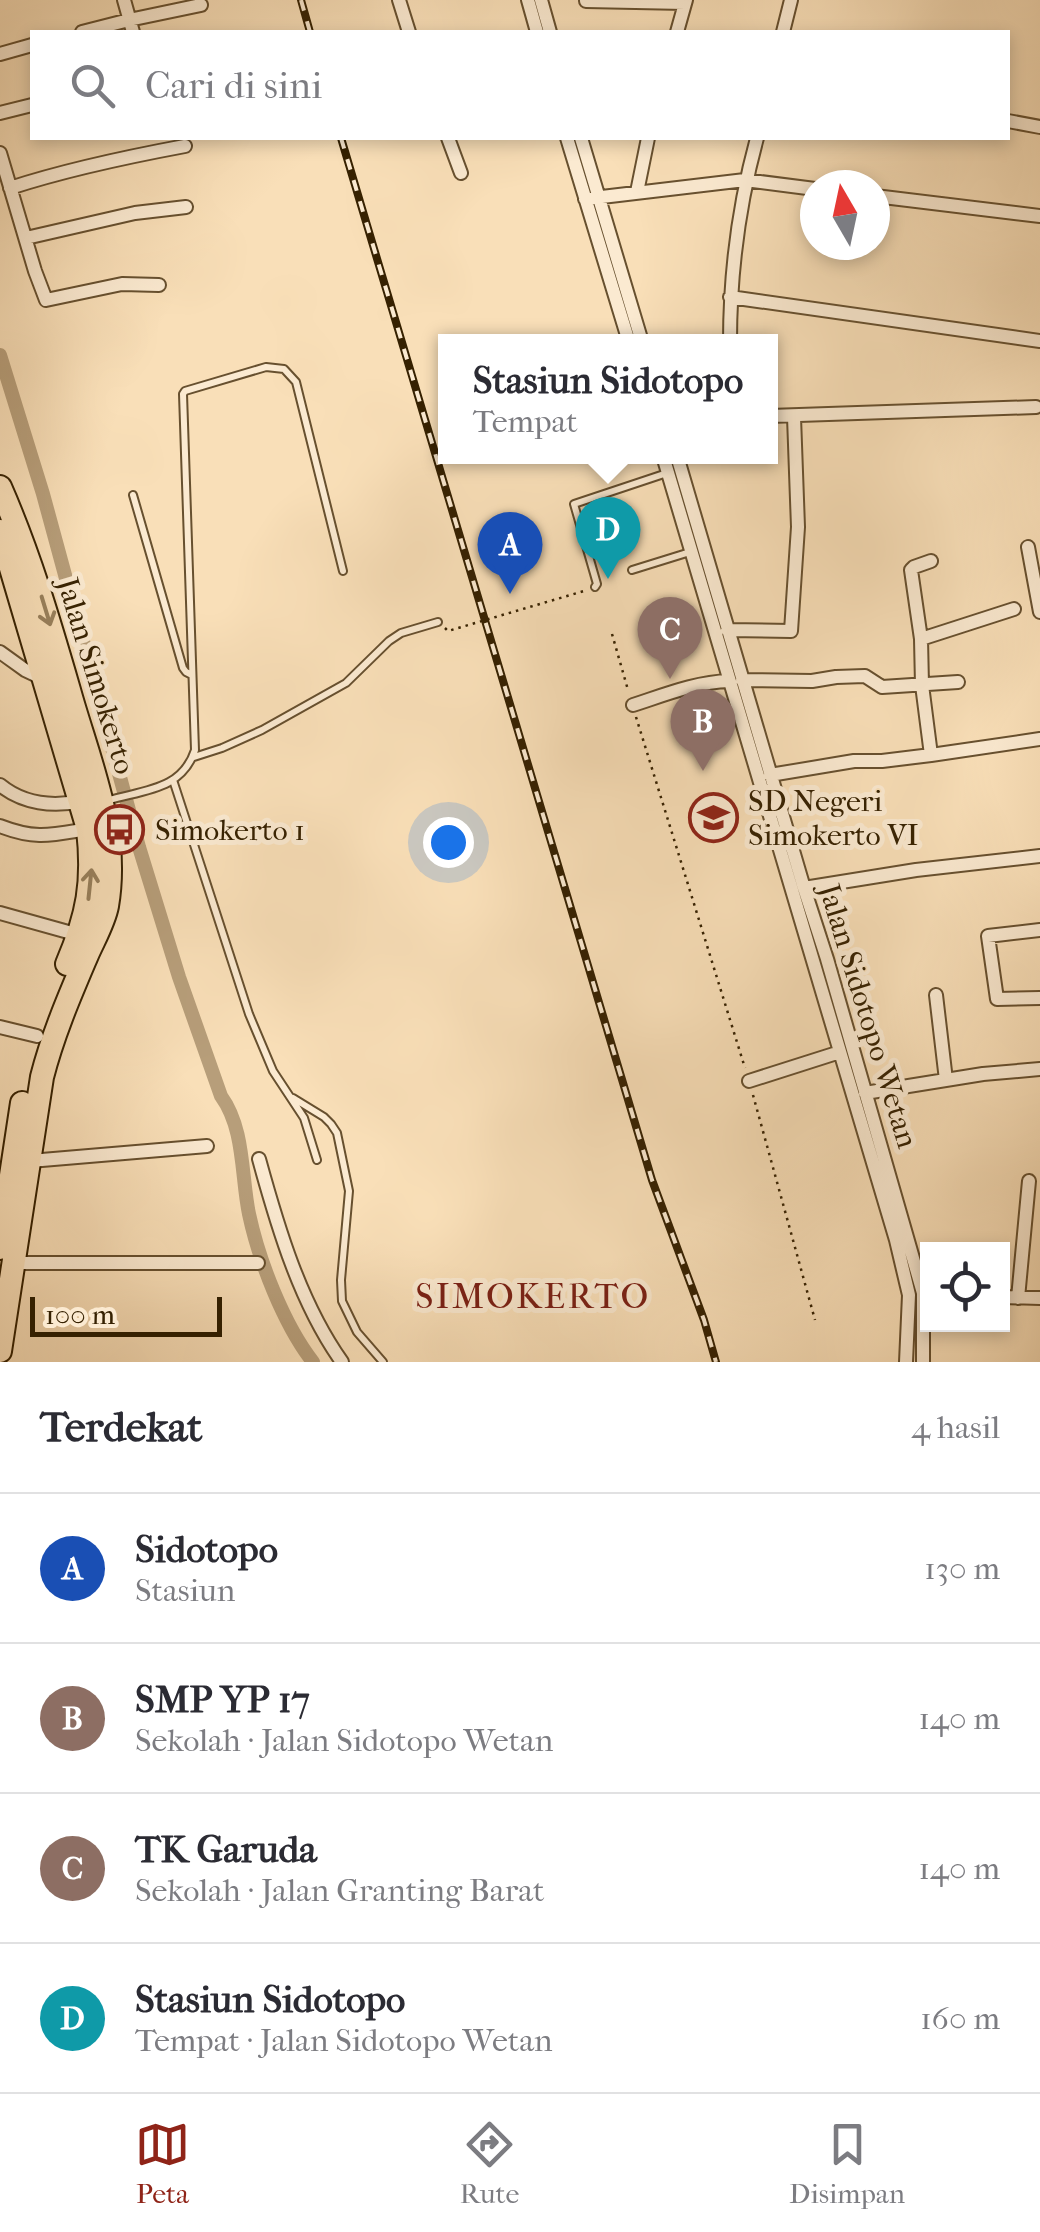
<!DOCTYPE html>
<html lang="id">
<head>
<meta charset="utf-8">
<style>
  :root { --surface:#fff; --page:#f2f2f3; --text:#2b2b33; --muted:#7c7c81; --line:#e1e1e2; --accent:#8f2418 }
  body { margin:0; font-family:"IM FELL French Canon",serif; background:var(--page); color:var(--text) }
  .controls { position:absolute; right:30px; bottom:30px; display:grid; overflow:hidden; border-radius:0px; box-shadow:0 5px 15px #0003 }
  .controls button { width:90px; height:90px; display:grid; place-items:center; padding:0; border:0; border-bottom:2px solid var(--line); background:var(--surface); color:var(--text); font:50px sans-serif }
  .compass { position:absolute; left:800px; top:170px; width:90px; height:90px; border-radius:50%; background:var(--surface); box-shadow:0 5px 15px #0003; rotate:351deg }
  .scale { position:absolute; left:30px; bottom:25px; width:192px; box-sizing:border-box; padding-left:10px; border:5px solid #362101; border-top:0; font-size:28px; line-height:35px; white-space:nowrap; color:#362101; -webkit-text-stroke:8px #fbead1; paint-order:stroke }
  .you { position:absolute; left:448px; top:842px; width:35px; height:35px; margin:-25px; border:8px solid #fff; border-radius:50%; background:#1a73e8; box-shadow:0 0 0 15px #1a73e833 }
  .badge { display:grid; place-items:center; width:65px; height:65px; border-radius:50%; background:var(--accent); color:#fff; font-size:32px; font-weight:700 }
  .pin { position:absolute; translate:-50% -82px; filter:drop-shadow(0 2px 5px #0008) }
  .pin::after { content:''; position:absolute; top:52px; width:35px; height:30px; background:inherit; clip-path:polygon(0 0,100% 0,50% 100%) }
  .popup { position:absolute; left:438px; top:334px; width:340px; height:130px; box-sizing:border-box; display:grid; place-content:center; border-radius:0px; background:var(--surface); filter:drop-shadow(0 2px 8px #0005); font-size:32px; white-space:nowrap; color:var(--muted) }
  .popup b { font-size:38px; color:var(--text) }
  .popup::after { content:''; position:absolute; left:50%; top:100%; margin-left:-20px; border:20px solid transparent; border-top-color:var(--surface) }
  .list { margin:0; padding:0; list-style:none }
  h2 { display:flex; justify-content:space-between; align-items:center; height:130px; margin:0; padding:0 40px; font-size:42px }
  h2 small { font-size:32px; font-weight:400; color:var(--muted) }
  .list li { display:grid; grid-template-columns:65px 1fr auto; gap:30px; align-items:center; box-sizing:border-box; height:150px; padding:0 40px; border-top:2px solid var(--line) }
  .list b { display:block; font-size:38px; white-space:nowrap }
  .list p { margin:0; font-size:32px; white-space:nowrap; color:var(--muted) }
  .list em { font-size:32px; font-style:normal; color:var(--muted) }
  .icon { flex:none; width:55px; height:55px; fill:none; stroke:currentColor; stroke-width:2; stroke-linecap:round; stroke-linejoin:round }
  .map { position:relative; flex:none; width:1040px; height:1362px; overflow:hidden }
  .search { position:absolute; background:var(--surface); box-shadow:0 5px 15px #0003; left:30px; right:30px; top:30px; height:110px; display:flex; align-items:center; gap:25px; box-sizing:border-box; padding:0 35px; border-radius:0px; color:var(--muted); font-size:38px }
  .sheet { height:730px; background:var(--surface) }
  nav { display:flex; justify-content:space-around; align-items:center; box-sizing:border-box; height:140px; border-top:2px solid var(--line); background:var(--surface); font-size:28px; color:var(--muted) }
  nav a { display:grid; justify-items:center; gap:5px }
  nav .on { color:var(--accent) }
  .map>svg:first-child { display:block }
  .lines { fill:none; stroke-linecap:round; stroke-linejoin:round }
  .canal { stroke:#b79e7a; stroke-width:14 }
  .lane-casing { stroke:#67502f; stroke-width:10 }
  .street-casing { stroke:#67502f; stroke-width:16 }
  .highway-casing { stroke:#362101; stroke-width:26 }
  .path { stroke:#362101; stroke-width:2.5; stroke-dasharray:2.5 5; stroke-linecap:butt }
  .lane { stroke:#fbead1; stroke-width:6 }
  .street { stroke:#fbead1; stroke-width:12 }
  .highway { stroke:#f9dfb8; stroke-width:22 }
  .rail-casing { stroke:#362101; stroke-width:8 }
  .rail { stroke:#fbead1; stroke-width:4; stroke-dasharray:11; stroke-linecap:butt }
  .oneway { stroke:#98805c }
  .labels { text-anchor:middle; dominant-baseline:central; stroke-width:10; stroke-linejoin:round; paint-order:stroke }
  .street-label { font-size:30px; fill:#362101; stroke:#fbead1 }
  .poi-label { font-size:30px; fill:#362101; stroke:#fbead1; text-anchor:start }
  .quarter-label { font-size:35px; letter-spacing:2.5px; fill:#7a1f14; stroke:#fbead1 }
</style>
</head>
<body>
<div class="map">
<svg width="1040" height="1362" viewBox="0 0 1040 1362">
  <rect width="100%" height="100%" fill="#f9dfb8"/>
  <filter id="stains"><feTurbulence type="fractalNoise" baseFrequency=".002" numOctaves="4"/><feColorMatrix values="0 0 0 0 .2 0 0 0 0 .09 0 0 0 0 .02 0 0 0 .5 -.17"/></filter>
  <radialGradient id="worn" r=".72"><stop offset=".6" stop-color="#630" stop-opacity="0"/><stop offset="1" stop-color="#630" stop-opacity=".3"/></radialGradient>
  <g class="lines">
    <path class="canal" d="M 0,355 L 43,494 L 139,847 L 179,977 L 221,1096 C 245,1129 241,1176 249,1214 C 259,1261 284,1325 313,1362"/>
    <defs>
      <path id="lane" d="M 133,495 L 183,668 L 186,672 L 192,675
        M 632,570 L 690,552
        M 595,587 L 597,584 L 574,504 L 667,473
        M 194,757 L 222,748 L 262,730 L 346,683 L 389,641 L 401,633 L 438,622
        M 173,780 L 249,1014 L 273,1071 L 304,1118 L 317,1160
        M 109,800 C 144,790 182,790 195,750 L 183,394 L 185,391 L 266,367 L 284,369 L 296,382 L 343,571
        M 293,1098 L 324,1117 L 331,1124 L 337,1133 L 349,1191 L 341,1280 L 342,1301 L 357,1332 L 383,1362"/>
      <path id="street" d="M 124,0 L 133,32
        M 399,0 L 409,32
        M 528,0 L 537,32
        M 541,0 L 550,32
        M 586,1 L 685,3
        M 82,32 L 129,20 L 201,5
        M 677,32 L 686,0
        M 783,32 L 791,0
        M 0,54 L 32,45
        M 0,113 L 32,105
        M 1008,121 L 1040,127
        M 448,138 L 461,173
        M 567,138 L 629,342
        M 581,138 L 642,342
        M 0,153 L 35,271 L 46,300 L 122,284 L 159,285
        M 10,188 C 68,169 126,157 185,146
        M 637,192 L 648,138
        M 875,196 L 1040,216
        M 585,199 L 745,180 L 815,189
        M 26,238 L 135,213 L 186,207
        M 730,297 L 1040,341
        M 730,342 C 730,273 739,204 757,138
        M 770,416 L 1036,407
        M 663,456 L 896,1240 L 909,1295 L 906,1362
        M 677,456 L 804,888 L 827,959 L 923,1293 L 923,1362
        M 1028,547 L 1040,612
        M 931,561 L 914,567 L 911,570 L 921,639 L 1014,609
        M 727,630 L 791,631 L 798,527 L 794,417
        M 921,639 L 922,685 L 931,755
        M 0,652 L 25,670 L 44,679
        M 742,680 L 812,681 L 836,677 L 865,676 L 882,687 L 958,682
        M 633,705 C 664,695 696,682 729,681
        M 770,775 L 854,761 L 882,761 L 931,755 L 1040,739
        M 0,785 C 23,804 53,807 82,801
        M 0,826 C 36,840 51,835 88,829
        M 804,888 L 916,870 L 1040,856
        M 0,913 L 79,935
        M 1040,930 L 988,936 L 997,999 L 1040,998
        M 936,995 L 946,1080
        M 0,1027 L 37,1036
        M 749,1081 L 840,1052
        M 865,1093 L 983,1074 L 1040,1069
        M 259,1159 C 278,1228 300,1303 342,1362
        M 30,1161 L 207,1146
        M 14,1263 L 258,1263
        M 1002,1297 L 1040,1298
        M 1018,1298 L 1029,1181"/>
      <path id="highway" d="M 0,487 C 29,553 49,621 69,690 C 89,762 120,829 107,906 C 104,922 94,939 87,955 C 70,995 53,1034 42,1077 L 0,1351
        M 0,531 L 88,829 C 94,882 88,915 67,964
        M 0,1248 L 22,1103"/>
    </defs>
    <use href="#lane" class="lane-casing"/>
    <use href="#street" class="street-casing"/>
    <use href="#highway" class="highway-casing"/>
    <path class="path" d="M 445,628 L 448,631 L 584,591
      M 612,634 L 628,690
      M 636,717 L 745,1068
      M 753,1095 L 815,1320"/>
    <use href="#lane" class="lane"/>
    <use href="#street" class="street"/>
    <use href="#highway" class="highway"/>
    <defs>
      <path id="rail" d="M 301,0 L 310,32
        M 341,138 L 652,1180 L 704,1320 L 716,1362"/>
    </defs>
    <use href="#rail" class="rail-casing"/>
    <use href="#rail" class="rail"/>
  </g>
  <defs><path id="oneway-shaft" d="M-6 0H5M1.5-3L5.5 0L1.5 3" fill="none" stroke-width="1.6" stroke-linecap="round" stroke-linejoin="round" transform="scale(2.5)"/></defs>
  <g class="oneway">
    <use href="#oneway-shaft" transform="translate(46 611) rotate(73)"/>
    <use href="#oneway-shaft" transform="translate(90 884) rotate(-84)"/>
  </g>
  <defs>
    <symbol id="school-ring" viewBox="-11 -11 22 22"><circle r="9.5" fill="#fbead1" stroke="#8f2418" stroke-width="1.5"/><path d="M0-5L7-2L0 1L-7-2ZM-4 1L0 2.5L4 1V4Q0 6-4 4Z" fill="#8f2418"/></symbol>
    <symbol id="bus-ring" viewBox="-11 -11 22 22"><circle r="9.5" fill="#fbead1" stroke="#8f2418" stroke-width="1.5"/><path d="M-5-6H5V4H4V6H2V4H-2V6H-4V4H-5ZM-3.5-4V0h7V-4ZM-3.5 1.2v1.5H-2V1.2ZM2 1.2v1.5H3.5V1.2Z" fill="#8f2418"/></symbol>
  </defs>
  <g fill-rule="evenodd">
    <use href="#school-ring" x="686" y="790" width="55" height="55"/>
    <use href="#bus-ring" x="92" y="802" width="55" height="55"/>
  </g>
  <g class="labels">
    <g class="street-label">
      <text transform="translate(96 676) rotate(73)">Jalan Simokerto</text>
      <text transform="translate(868 1016) rotate(73)">Jalan Sidotopo Wetan</text>
    </g>
    <g class="poi-label">
      <text x="748" y="801">SD Negeri<tspan x="748" dy="34">Simokerto VI</tspan></text>
      <text x="155" y="830">Simokerto 1</text>
    </g>
    <g class="quarter-label">
      <text x="533" y="1296">SIMOKERTO</text>
    </g>
  </g>
  <rect width="100%" height="100%" filter="url(#stains)"/>
  <rect width="100%" height="100%" fill="url(#worn)"/>
</svg>
<div class="controls">
<button><svg class="icon" aria-label="locate" viewBox="0 0 24 24"><circle cx="12" cy="12" r="6"/><path d="M12 2v4M12 18v4M2 12h4M18 12h4"/></svg></button>
</div>
<svg class="compass" viewBox="-18 -18 36 36"><path d="M0-13l5 13h-10z" fill="#e53935"/><path d="M0 13l5-13h-10z" fill="#7c7c81"/></svg>
<div class="scale">100 m</div>
<div class="you"></div>
<div class="pin badge" style="left:510px;top:594px;background:#1a4fb4">A</div>
<div class="pin badge" style="left:703px;top:771px;background:#8d6e63">B</div>
<div class="pin badge" style="left:670px;top:679px;background:#8d6e63">C</div>
<div class="pin badge" style="left:608px;top:579px;background:#0f9aa8">D</div>
<div class="popup"><b>Stasiun Sidotopo</b>Tempat</div>
<div class="search"><svg class="icon" aria-label="search" viewBox="0 0 24 24"><circle cx="10" cy="10" r="6"/><path d="M15 15l6 6"/></svg>Cari di sini</div>
</div>
<section class="sheet">
<h2>Terdekat<small>4 hasil</small></h2>
<ul class="list">
<li><span class="badge" style="background:#1a4fb4">A</span><div><b>Sidotopo</b><p>Stasiun</p></div><em>130 m</em></li>
<li><span class="badge" style="background:#8d6e63">B</span><div><b>SMP YP 17</b><p>Sekolah · Jalan Sidotopo Wetan</p></div><em>140 m</em></li>
<li><span class="badge" style="background:#8d6e63">C</span><div><b>TK Garuda</b><p>Sekolah · Jalan Granting Barat</p></div><em>140 m</em></li>
<li><span class="badge" style="background:#0f9aa8">D</span><div><b>Stasiun Sidotopo</b><p>Tempat · Jalan Sidotopo Wetan</p></div><em>160 m</em></li>
</ul>
</section>
<nav>
<a class="on"><svg class="icon" aria-label="map" viewBox="0 0 24 24"><path d="M3 6l6-2 6 2 6-2v14l-6 2-6-2-6 2zM9 4v14M15 6v14"/></svg>Peta</a>
<a><svg class="icon" aria-label="directions" viewBox="0 0 24 24"><path d="M12 3l9 9-9 9-9-9zM9 14v-3h6M13 9l2 2-2 2"/></svg>Rute</a>
<a><svg class="icon" aria-label="saved" viewBox="0 0 24 24"><path d="M7 4h10v16l-5-4-5 4z"/></svg>Disimpan</a>
</nav>
</body>
</html>
